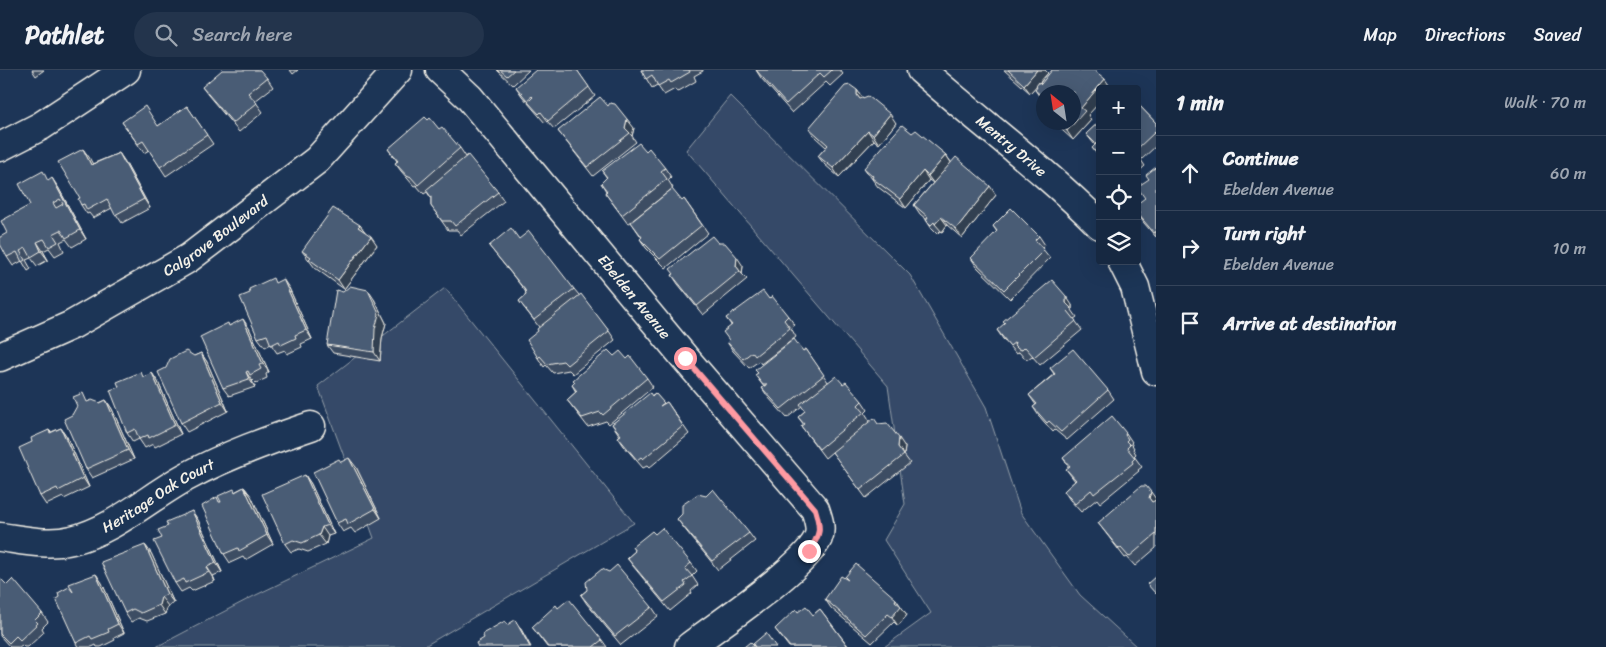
<!DOCTYPE html>
<html lang="en">
<head>
<meta charset="utf-8">
<style>
  :root { --surface:#162841; --page:#23344c; --text:#f1f3f6; --muted:#9ea6b1; --line:#35445a }
  body { margin:0; font-family:Sriracha,sans-serif; background:var(--page); color:var(--text) }
  .controls { position:absolute; right:15px; top:15px; display:grid; overflow:hidden; border-radius:5px; box-shadow:0 5px 20px #0002 }
  .controls button { width:45px; height:45px; display:grid; place-items:center; padding:0; border:0; border-bottom:1px solid var(--line); background:var(--surface); color:var(--text); font:25px sans-serif }
  .compass { position:absolute; left:1036px; top:15px; width:45px; height:45px; border-radius:50%; background:var(--surface); box-shadow:0 5px 20px #0002; rotate:330deg }
  .stop { position:absolute; width:15px; height:15px; margin:-11px; border:4px solid #ff9aa2; border-radius:50%; background:#fff }
  .stop.end { background:#ff9aa2; border-color:#fff; box-shadow:0 1px 5px #0008 }
  .list { margin:0; padding:0; list-style:none }
  h2 { display:flex; justify-content:space-between; align-items:center; height:65px; margin:0; padding:0 20px; font-size:21px }
  h2 small { font-size:16px; font-weight:400; color:var(--muted) }
  .list li { display:grid; grid-template-columns:32px 1fr auto; gap:15px; align-items:center; box-sizing:border-box; height:75px; padding:0 20px; border-top:1px solid var(--line) }
  .list b { display:block; font-size:19px; white-space:nowrap }
  .list p { margin:0; font-size:16px; white-space:nowrap; color:var(--muted) }
  .list em { font-size:16px; font-style:normal; color:var(--muted) }
  .icon { flex:none; width:28px; height:28px; fill:none; stroke:currentColor; stroke-width:2; stroke-linecap:round; stroke-linejoin:round }
  .map { position:relative; flex:none; width:1156px; height:577px; overflow:hidden }
  header { display:flex; align-items:center; gap:30px; box-sizing:border-box; height:70px; padding:0 25px; background:var(--surface); border-bottom:1px solid var(--line) }
  header strong { font-size:24px }
  nav { display:flex; gap:28px; margin-inline-start:auto; font-size:18px }
  .search { width:350px; height:45px; background:var(--page); display:flex; align-items:center; gap:12px; box-sizing:border-box; padding:0 18px; border-radius:28px; color:var(--muted); font-size:19px }
  main { display:flex }
  aside { flex:1; background:var(--surface) }
  .map>svg:first-child { display:block }
  .green { fill:#354a67; stroke:#949ea8 }
  .lines { fill:none; stroke-linecap:round; stroke-linejoin:round }
  .minor-casing { stroke:#f4f1e8; stroke-width:31 }
  .minor { stroke:#1d3557; stroke-width:28 }
  .wall { fill:#3e4e64; stroke:#f4f1e8 }
  .shaded-wall { fill:#324051; stroke:#f4f1e8 }
  .building { fill:#485b74; stroke:#f4f1e8; fill-rule:evenodd }
  .route { stroke:#ff9aa2; stroke-width:6 }
  .labels { text-anchor:middle; dominant-baseline:central; stroke-width:4; stroke-linejoin:round; paint-order:stroke }
  .street-label { font-size:15px; fill:#f4f1e8; stroke:#1d3557 }
</style>
</head>
<body>
<header>
<strong>Pathlet</strong>
<div class="search"><svg class="icon" aria-label="search" viewBox="0 0 24 24"><circle cx="10" cy="10" r="6"/><path d="M15 15l6 6"/></svg>Search here</div>
<nav><a>Map</a><a>Directions</a><a>Saved</a></nav>
</header>
<main>
<div class="map">
<svg width="1156" height="577" viewBox="0 0 1156 577">
  <rect width="100%" height="100%" fill="#1d3557"/>
  <filter id="ink" filterUnits="userSpaceOnUse"><feTurbulence type="fractalNoise" baseFrequency=".02" numOctaves="2"/><feDisplacementMap in="SourceGraphic" scale="10" xChannelSelector="R" yChannelSelector="G"/><feConvolveMatrix kernelMatrix="1 2 1 2 8 2 1 2 1" color-interpolation-filters="sRGB"/></filter>
  <g filter="url(#ink)">
    <path class="green" d="M 730,26 L 910,205 L 986,337 L 1021,443 L 1080,525 L 1137,577 L 884,577 L 931,543 L 884,470 L 905,434 L 888,316 L 686,80 Z
      M 445,218 L 634,453 L 423,577 L 156,577 L 254,526 L 374,468 L 318,316 Z"/>
    <g class="lines">
      <defs>
        <g id="minor">
          <path id="s1" d="M 440,0 L 469,27 L 685,288 L 815,439 C 818,448 822,459 818,468 C 804,498 718,555 689,577"/>
          <path id="s2" d="M 921,0 C 980,52 1044,99 1100,155"/>
          <path d="M 0,77 L 41,56 L 126,0"/>
          <path d="M 1122,191 L 1135,217 L 1156,301"/>
          <path id="s3" d="M 0,287 L 72,255 L 189,188 L 317,90 L 398,0"/>
          <path id="s4" d="M 0,467 C 23,470 49,476 72,470 C 115,460 150,426 188,406 C 227,385 269,370 311,356"/>
        </g>
      </defs>
      <use href="#minor" class="minor-casing"/>
      <use href="#minor" class="minor"/>
    </g>
    <path class="wall" d="M 32,0 L 44,0 L 36,6 Z
      M 290,0 L 298,0 L 293,4 Z
      M 497,0 L 529,0 L 513,15 Z
      M 577,0 L 595,26 L 554,59 L 547,51 L 545,53 L 522,26 L 516,17 Z
      M 641,0 L 703,0 L 703,1 L 694,6 L 696,11 L 677,22 L 675,19 L 664,25 L 657,15 L 652,18 Z
      M 756,0 L 840,0 L 843,4 L 830,16 L 826,12 L 792,43 L 761,8 Z
      M 1004,0 L 1045,0 L 1048,3 L 1040,13 L 1041,14 L 1111,18 L 1088,45 L 1091,50 L 1073,70 L 1053,52 L 1074,52 L 1044,22 L 1044,35 L 1041,32 L 1042,30 L 1035,20 L 1037,18 L 1036,16 L 1030,23 Z
      M 267,8 L 273,17 L 255,31 L 263,42 L 239,62 L 208,25 L 202,17 Z
      M 857,20 L 862,28 L 896,53 L 879,74 L 874,70 L 839,107 L 824,94 L 818,86 L 826,77 L 815,67 L 809,58 Z
      M 1137,33 L 1156,53 L 1156,76 L 1141,90 L 1145,96 L 1137,103 Z
      M 187,36 L 213,74 L 166,106 L 149,80 L 144,83 L 122,52 L 158,56 Z
      M 608,36 L 634,58 L 632,66 L 636,72 L 593,106 L 558,61 Z
      M 428,50 L 439,59 L 460,78 L 466,87 L 498,122 L 504,131 L 461,165 L 457,160 L 448,160 L 431,136 L 431,128 L 427,122 L 424,124 L 416,115 L 414,116 L 401,101 L 395,93 L 397,91 L 388,79 Z
      M 1100,51 L 1100,88 L 1092,78 L 1095,75 L 1086,64 Z
      M 912,63 L 946,85 L 951,92 L 996,125 L 962,168 L 947,155 L 942,162 L 940,161 L 937,164 L 932,159 L 926,150 L 926,149 L 920,144 L 914,135 L 933,113 L 929,110 L 906,138 L 878,117 L 864,98 Z
      M 83,79 L 92,94 L 119,83 L 125,92 L 150,138 L 122,153 L 112,138 L 93,148 L 89,143 L 87,144 L 81,135 L 80,128 Z
      M 646,81 L 665,98 L 671,107 L 668,110 L 673,118 L 628,154 L 605,123 L 606,121 L 601,113 L 607,108 L 602,101 Z
      M 1156,97 L 1156,167 L 1144,153 L 1138,144 L 1140,143 Z
      M 50,110 L 58,117 L 86,169 L 72,177 L 66,169 L 60,172 L 64,181 L 55,186 L 49,178 L 43,181 L 48,190 L 37,196 L 31,188 L 26,190 L 31,199 L 28,201 L 22,191 L 13,196 L 7,187 L 30,135 Z
      M 684,129 L 708,163 L 666,198 L 646,178 L 640,169 L 642,168 L 631,152 L 682,131 Z
      M 360,155 L 365,162 L 377,175 L 344,219 L 315,198 L 302,181 Z
      M 993,156 L 1039,166 L 1045,175 L 1042,178 L 1050,188 L 1010,229 L 977,197 L 971,188 L 997,162 Z
      M 519,169 L 574,219 L 609,261 L 615,270 L 573,304 L 569,300 L 553,303 L 546,295 L 544,297 L 538,288 L 538,261 L 539,257 L 519,231 L 526,225 L 526,222 L 489,176 Z
      M 718,173 L 743,196 L 742,204 L 747,209 L 703,245 L 678,214 L 672,205 Z
      M 276,213 L 289,218 L 312,269 L 301,274 L 302,277 L 287,284 L 285,280 L 277,283 L 271,274 L 265,277 L 258,268 Z
      M 374,229 L 386,253 L 382,268 L 380,291 L 333,283 L 327,275 Z
      M 769,229 L 788,246 L 795,255 L 791,258 L 796,267 L 761,294 L 759,291 L 749,298 L 733,281 L 727,272 L 729,270 L 731,255 L 726,248 Z
      M 1072,235 L 1072,240 L 1077,247 L 1074,249 L 1082,260 L 1040,295 L 1032,286 L 1028,289 L 1024,288 L 1019,282 L 1016,284 L 1003,269 L 997,260 Z
      M 230,255 L 249,258 L 269,302 L 266,304 L 267,308 L 256,313 L 253,310 L 252,311 L 255,317 L 229,326 L 223,318 Z
      M 806,279 L 828,312 L 843,314 L 862,331 L 868,340 L 865,343 L 870,351 L 878,354 L 905,377 L 904,385 L 910,393 L 866,428 L 832,382 L 825,388 L 801,356 L 804,355 L 798,347 L 805,341 L 802,336 L 787,348 L 768,327 L 762,318 L 764,317 L 755,305 Z
      M 201,283 L 207,292 L 228,341 L 187,362 L 181,353 L 194,286 Z
      M 614,286 L 627,289 L 647,308 L 653,317 L 609,354 L 606,351 L 588,357 L 567,330 L 576,322 L 572,315 Z
      M 1050,298 L 1108,320 L 1114,329 L 1067,370 L 1055,360 L 1053,362 L 1039,346 L 1033,337 L 1036,335 L 1029,325 L 1054,304 Z
      M 152,303 L 158,312 L 181,364 L 155,377 L 153,374 L 145,378 L 139,369 L 133,372 L 127,363 L 144,307 Z
      M 655,323 L 664,334 L 667,332 L 689,364 L 649,398 L 647,396 L 643,398 L 624,376 L 618,367 L 620,366 L 612,354 Z
      M 106,330 L 112,339 L 134,389 L 92,408 L 86,399 L 72,345 Z
      M 61,358 L 67,367 L 89,417 L 64,429 L 63,427 L 46,435 L 40,426 L 32,372 L 49,360 L 51,362 Z
      M 1126,363 L 1132,372 L 1131,373 L 1134,378 L 1133,379 L 1136,384 L 1134,386 L 1142,397 L 1138,400 L 1139,401 L 1100,433 L 1097,429 L 1081,442 L 1070,430 L 1064,421 L 1075,411 L 1066,399 L 1069,397 L 1063,388 Z
      M 341,392 L 356,397 L 381,448 L 355,463 L 351,458 L 343,462 L 337,453 Z
      M 305,405 L 311,414 L 334,464 L 328,466 L 326,474 L 308,482 L 299,479 L 291,482 L 285,474 Z
      M 244,417 L 251,426 L 273,474 L 245,490 L 243,487 L 230,493 L 224,484 L 220,432 L 236,421 Z
      M 1156,429 L 1156,478 L 1135,496 L 1127,487 L 1125,488 L 1098,453 Z
      M 192,441 L 198,450 L 222,502 L 213,506 L 215,511 L 192,521 L 189,518 L 181,522 L 175,513 L 162,468 L 168,456 Z
      M 677,449 L 749,463 L 755,471 L 718,500 L 683,457 Z
      M 655,464 L 691,493 L 697,501 L 692,506 L 698,515 L 691,521 L 692,523 L 670,541 L 633,496 L 627,488 L 635,481 L 632,477 Z
      M 145,475 L 151,483 L 174,533 L 168,536 L 165,544 L 147,551 L 139,548 L 131,552 L 125,543 Z
      M 96,504 L 102,513 L 124,563 L 114,568 L 115,570 L 101,577 L 97,577 L 96,575 L 92,577 L 78,577 L 76,573 L 73,522 Z
      M 0,508 L 7,515 L 42,543 L 48,552 L 42,558 L 44,562 L 28,577 L 24,577 L 22,575 L 19,577 L 10,577 L 0,566 Z
      M 587,520 L 652,537 L 658,546 L 621,575 L 587,534 L 581,525 Z
      M 825,529 L 902,538 L 907,545 L 898,556 L 894,552 L 872,573 L 831,538 Z
      M 558,538 L 602,570 L 607,577 L 547,577 L 532,557 Z
      M 820,539 L 849,577 L 789,577 L 775,559 L 798,542 L 813,545 Z"/>
    <path class="shaded-wall" d="M 1037,0 L 1045,0 L 1048,3 L 1030,23 L 1024,15 Z
      M 1105,9 L 1111,18 L 1111,19 L 1100,19 L 1100,32 L 1088,45 L 1091,50 L 1073,70 L 1067,61 L 1081,38 Z
      M 857,20 L 863,28 L 863,34 L 857,25 Z
      M 890,44 L 896,53 L 879,74 L 873,65 Z
      M 627,49 L 634,58 L 632,66 L 625,58 Z
      M 868,61 L 874,70 L 839,107 L 833,98 Z
      M 83,79 L 89,87 L 98,104 L 91,95 Z
      M 119,83 L 125,92 L 150,138 L 144,129 Z
      M 946,85 L 952,94 L 934,114 L 928,106 Z
      M 923,101 L 929,110 L 906,138 L 900,129 Z
      M 52,108 L 58,117 L 86,169 L 80,160 Z
      M 990,116 L 996,125 L 962,168 L 956,159 Z
      M 941,147 L 947,155 L 942,162 L 935,154 Z
      M 360,155 L 366,163 L 358,157 Z
      M 371,166 L 377,175 L 344,219 L 338,210 Z
      M 37,172 L 43,181 L 48,190 L 41,181 Z
      M 737,187 L 743,196 L 742,204 L 736,196 Z
      M 283,209 L 289,218 L 312,269 L 306,260 Z
      M 368,220 L 374,229 L 386,253 L 382,268 L 380,291 L 374,282 Z
      M 1066,226 L 1072,235 L 1072,240 L 1066,233 Z
      M 243,249 L 249,258 L 269,302 L 263,294 Z
      M 201,283 L 207,292 L 228,341 L 222,332 Z
      M 246,302 L 252,311 L 255,317 L 249,309 Z
      M 152,303 L 158,312 L 181,364 L 175,355 Z
      M 106,330 L 112,339 L 134,389 L 128,380 Z
      M 61,358 L 67,367 L 89,417 L 83,408 Z
      M 899,368 L 905,377 L 904,385 L 898,377 Z
      M 349,388 L 356,397 L 381,448 L 375,439 Z
      M 305,405 L 311,414 L 334,464 L 328,455 Z
      M 244,417 L 251,426 L 273,474 L 267,465 Z
      M 1151,422 L 1156,429 L 1155,437 L 1149,428 Z
      M 192,441 L 198,450 L 222,502 L 216,493 Z
      M 322,457 L 328,466 L 326,474 L 319,465 Z
      M 145,475 L 151,483 L 174,533 L 167,524 Z
      M 207,497 L 213,506 L 215,511 L 209,502 Z
      M 96,504 L 102,513 L 124,563 L 118,554 Z
      M 161,527 L 168,536 L 165,544 L 159,535 Z
      M 896,529 L 907,545 L 898,556 L 892,547 L 895,531 Z
      M 515,550 L 521,559 L 531,577 L 530,577 Z"/>
    <path class="building" d="M 222,0 L 260,0 L 267,8 L 248,23 L 257,33 L 233,53 L 202,17 Z
      M 500,0 L 514,0 L 507,6 Z
      M 536,0 L 577,0 L 589,17 L 548,51 L 541,42 L 539,44 L 528,32 L 533,27 L 532,26 L 527,30 L 516,17 Z
      M 641,0 L 689,0 L 690,2 L 671,13 L 669,10 L 658,16 L 652,5 L 646,9 Z
      M 756,0 L 832,0 L 824,7 L 820,3 L 786,34 Z
      M 1008,0 L 1037,0 L 1024,15 Z
      M 1052,0 L 1094,0 L 1105,9 L 1081,38 L 1085,41 L 1067,61 L 1057,52 L 1074,52 L 1074,22 L 1044,22 L 1044,28 L 1035,20 L 1037,17 L 1036,16 L 1039,12 L 1041,14 Z
      M 850,15 L 857,20 L 857,25 L 860,29 L 868,26 L 890,44 L 873,65 L 868,61 L 833,98 L 818,86 L 828,75 L 809,58 L 845,16 Z
      M 600,27 L 608,36 L 610,33 L 615,34 L 627,49 L 625,58 L 630,63 L 587,97 L 558,61 Z
      M 1137,33 L 1156,53 L 1156,61 L 1137,79 Z
      M 145,36 L 158,56 L 187,36 L 207,65 L 160,97 L 143,71 L 138,74 L 122,52 Z
      M 425,47 L 428,50 L 430,48 L 439,59 L 442,57 L 460,78 L 418,115 L 410,106 L 408,107 L 395,93 L 398,91 L 388,79 Z
      M 1100,51 L 1100,85 L 1092,78 L 1096,74 L 1086,64 Z
      M 902,55 L 912,63 L 916,60 L 946,85 L 928,106 L 923,101 L 900,129 L 872,108 L 873,106 L 864,98 Z
      M 639,73 L 646,81 L 649,78 L 665,98 L 661,101 L 667,109 L 622,145 L 605,123 L 607,121 L 601,113 L 607,107 L 602,101 Z
      M 83,79 L 91,95 L 119,83 L 144,129 L 115,145 L 107,129 L 87,140 L 84,134 L 81,135 L 78,129 L 80,128 L 58,92 Z
      M 468,85 L 498,122 L 455,156 L 451,151 L 442,151 L 431,136 L 431,127 L 426,120 Z
      M 956,87 L 990,116 L 956,159 L 941,147 L 935,154 L 934,152 L 931,155 L 926,150 L 928,147 L 914,135 Z
      M 1156,97 L 1156,162 L 1154,163 L 1138,144 L 1140,143 L 1137,139 L 1137,134 L 1145,128 L 1137,117 L 1149,109 L 1146,105 Z
      M 43,101 L 48,111 L 52,108 L 80,160 L 66,168 L 61,160 L 53,164 L 58,172 L 49,177 L 44,169 L 37,172 L 41,181 L 31,187 L 26,178 L 20,181 L 25,190 L 22,192 L 17,182 L 7,187 L 0,174 L 0,167 L 7,163 L 1,151 L 30,135 L 19,114 ZM 60,129 L 63,134 L 56,138 L 53,133 Z
      M 672,119 L 682,131 L 684,129 L 702,155 L 660,189 L 640,169 L 642,167 L 631,152 Z
      M 333,138 L 360,155 L 358,157 L 371,166 L 338,210 L 309,189 L 311,187 L 302,181 Z
      M 1011,138 L 1039,166 L 1035,170 L 1044,180 L 1004,220 L 971,188 L 997,161 L 993,156 Z
      M 511,158 L 519,169 L 529,161 L 574,219 L 534,250 L 519,231 L 526,225 L 525,220 L 489,176 Z
      M 712,166 L 718,173 L 725,173 L 737,187 L 736,196 L 740,201 L 697,236 L 672,205 L 674,204 L 670,199 Z
      M 273,208 L 275,213 L 283,209 L 306,260 L 295,265 L 296,268 L 281,275 L 279,271 L 271,275 L 267,265 L 258,268 L 240,227 L 250,223 L 249,219 Z
      M 1052,210 L 1066,226 L 1066,233 L 1071,238 L 1068,241 L 1076,251 L 1034,287 L 1025,277 L 1022,280 L 1018,279 L 1014,275 L 1015,272 L 1010,276 L 997,260 L 1005,253 L 1003,251 Z
      M 350,216 L 368,220 L 379,244 L 375,259 L 374,282 L 327,275 L 336,220 L 343,222 Z
      M 763,221 L 769,229 L 772,226 L 788,246 L 784,250 L 790,258 L 755,286 L 752,282 L 743,289 L 727,272 L 729,270 L 723,262 L 732,255 L 726,248 Z
      M 581,224 L 609,261 L 567,295 L 563,291 L 547,294 L 540,286 L 538,288 L 527,270 L 538,261 L 537,259 Z
      M 243,249 L 263,294 L 259,295 L 261,299 L 250,305 L 248,301 L 246,302 L 249,309 L 223,318 L 200,267 L 228,253 L 229,256 Z
      M 794,269 L 803,281 L 806,279 L 824,305 L 781,339 L 762,318 L 767,315 L 763,315 L 755,305 L 758,303 L 755,300 Z
      M 1073,279 L 1108,320 L 1061,362 L 1049,351 L 1047,353 L 1033,337 L 1037,334 L 1029,325 L 1055,304 L 1050,298 Z
      M 608,280 L 614,286 L 620,281 L 627,289 L 630,286 L 647,308 L 603,345 L 600,342 L 582,348 L 567,330 L 577,321 L 572,315 L 575,312 L 573,310 Z
      M 186,281 L 194,286 L 201,283 L 222,332 L 181,353 L 158,302 L 166,298 L 170,289 Z
      M 141,302 L 143,307 L 152,303 L 175,355 L 149,368 L 148,365 L 139,369 L 135,359 L 127,363 L 110,320 L 119,317 L 117,312 Z
      M 836,306 L 843,314 L 846,312 L 862,331 L 858,335 L 864,342 L 819,379 L 801,356 L 804,354 L 798,347 L 805,341 L 800,334 Z
      M 83,323 L 87,332 L 92,330 L 100,333 L 106,330 L 128,380 L 86,399 L 64,349 L 72,345 L 77,336 L 73,327 Z
      M 650,323 L 652,326 L 655,323 L 664,333 L 660,336 L 667,332 L 683,356 L 643,389 L 641,387 L 637,390 L 618,367 L 621,365 L 612,354 Z
      M 1112,346 L 1126,363 L 1125,365 L 1128,369 L 1126,371 L 1130,375 L 1127,378 L 1135,388 L 1132,391 L 1133,393 L 1094,424 L 1091,420 L 1075,434 L 1064,421 L 1076,410 L 1066,399 L 1070,396 L 1063,388 Z
      M 874,348 L 878,354 L 887,353 L 899,368 L 898,377 L 904,385 L 860,420 L 832,382 Z
      M 61,358 L 83,408 L 58,421 L 57,418 L 40,426 L 19,378 L 32,372 L 31,368 L 49,360 L 50,363 Z
      M 349,388 L 375,439 L 348,454 L 346,449 L 337,453 L 313,402 L 339,389 L 341,392 Z
      M 305,405 L 328,455 L 322,457 L 319,465 L 302,473 L 293,470 L 285,474 L 262,424 Z
      M 1141,416 L 1146,416 L 1151,422 L 1149,428 L 1152,432 L 1156,430 L 1156,464 L 1129,487 L 1121,478 L 1119,479 L 1098,453 Z
      M 244,417 L 267,465 L 239,481 L 238,478 L 224,484 L 202,436 L 217,427 L 219,432 L 221,432 L 218,426 L 234,419 L 235,422 Z
      M 713,419 L 749,463 L 712,491 L 677,449 L 682,444 L 682,435 L 698,424 L 706,426 Z
      M 192,441 L 216,493 L 207,497 L 209,502 L 185,513 L 184,509 L 175,513 L 154,471 L 162,468 L 158,460 L 168,456 L 166,452 Z
      M 662,458 L 691,493 L 685,498 L 692,506 L 684,512 L 686,515 L 664,532 L 627,488 L 635,481 L 632,477 L 652,461 L 655,464 Z
      M 145,475 L 167,524 L 161,527 L 159,535 L 141,543 L 133,539 L 125,543 L 101,492 Z
      M 856,494 L 896,529 L 895,531 L 901,536 L 892,547 L 888,544 L 866,565 L 825,529 L 841,506 L 848,510 L 845,507 Z
      M 617,495 L 652,537 L 615,566 L 581,525 L 587,520 L 586,512 L 602,499 L 609,502 Z
      M 96,504 L 118,554 L 108,559 L 109,562 L 92,569 L 90,566 L 76,573 L 56,529 L 59,527 L 58,523 L 69,517 L 73,522 L 69,514 Z
      M 1156,506 L 1156,524 L 1147,514 Z
      M 0,508 L 7,515 L 13,509 L 42,543 L 35,550 L 38,553 L 20,570 L 16,566 L 9,573 L 0,564 Z
      M 569,529 L 602,570 L 593,577 L 548,577 L 532,557 L 556,535 L 558,538 Z
      M 806,536 L 813,545 L 820,539 L 847,575 L 845,577 L 790,577 L 775,559 L 796,539 L 798,542 Z
      M 515,550 L 530,577 L 478,577 L 476,573 L 484,568 L 482,564 L 505,551 L 507,555 Z
      M 766,563 L 776,577 L 744,577 L 750,572 L 755,577 L 753,574 Z"/>
  </g>
  <g class="lines" filter="url(#ink)">
    <path class="route" d="M 685,288 L 815,439 C 821,459 821,464 809,481"/>
  </g>
  <g class="labels">
    <g class="street-label">
      <text stroke="none"><textPath href="#s2" startOffset="118">Mentry Drive</textPath></text>
      <text stroke="none"><textPath href="#s3" startOffset="248">Calgrove Boulevard</textPath></text>
      <text stroke="none"><textPath href="#s1" startOffset="299">Ebelden Avenue</textPath></text>
      <text stroke="none"><textPath href="#s4" startOffset="170">Heritage Oak Court</textPath></text>
    </g>
  </g>
</svg>
<div class="controls">
<button>+</button>
<button>−</button>
<button><svg class="icon" aria-label="locate" viewBox="0 0 24 24"><circle cx="12" cy="12" r="6"/><path d="M12 2v4M12 18v4M2 12h4M18 12h4"/></svg></button>
<button><svg class="icon" aria-label="layers" viewBox="0 0 24 24"><path d="M12 4l9 5-9 5-9-5zM3 14l9 5 9-5"/></svg></button>
</div>
<svg class="compass" viewBox="-18 -18 36 36"><path d="M0-13l5 13h-10z" fill="#e53935"/><path d="M0 13l5-13h-10z" fill="#9ea6b1"/></svg>
<div class="stop" style="left:685px;top:288px"></div>
<div class="stop end" style="left:809px;top:481px"></div>
</div>
<aside>
<h2>1 min<small>Walk · 70 m</small></h2>
<ul class="list">
<li><svg class="icon" aria-label="ahead" viewBox="0 0 24 24"><path d="M12 20V5M6 11l6-6 6 6"/></svg><div><b>Continue</b><p>Ebelden Avenue</p></div><em>60 m</em></li>
<li><svg class="icon" aria-label="right" viewBox="0 0 24 24"><path d="M7 20v-9h11M14 6l5 5-5 5"/></svg><div><b>Turn right</b><p>Ebelden Avenue</p></div><em>10 m</em></li>
<li><svg class="icon" aria-label="arrive" viewBox="0 0 24 24"><path d="M6 21V4h12l-3 4 3 4H6"/></svg><div><b>Arrive at destination</b></div></li>
</ul>
</aside>
</main>
</body>
</html>
